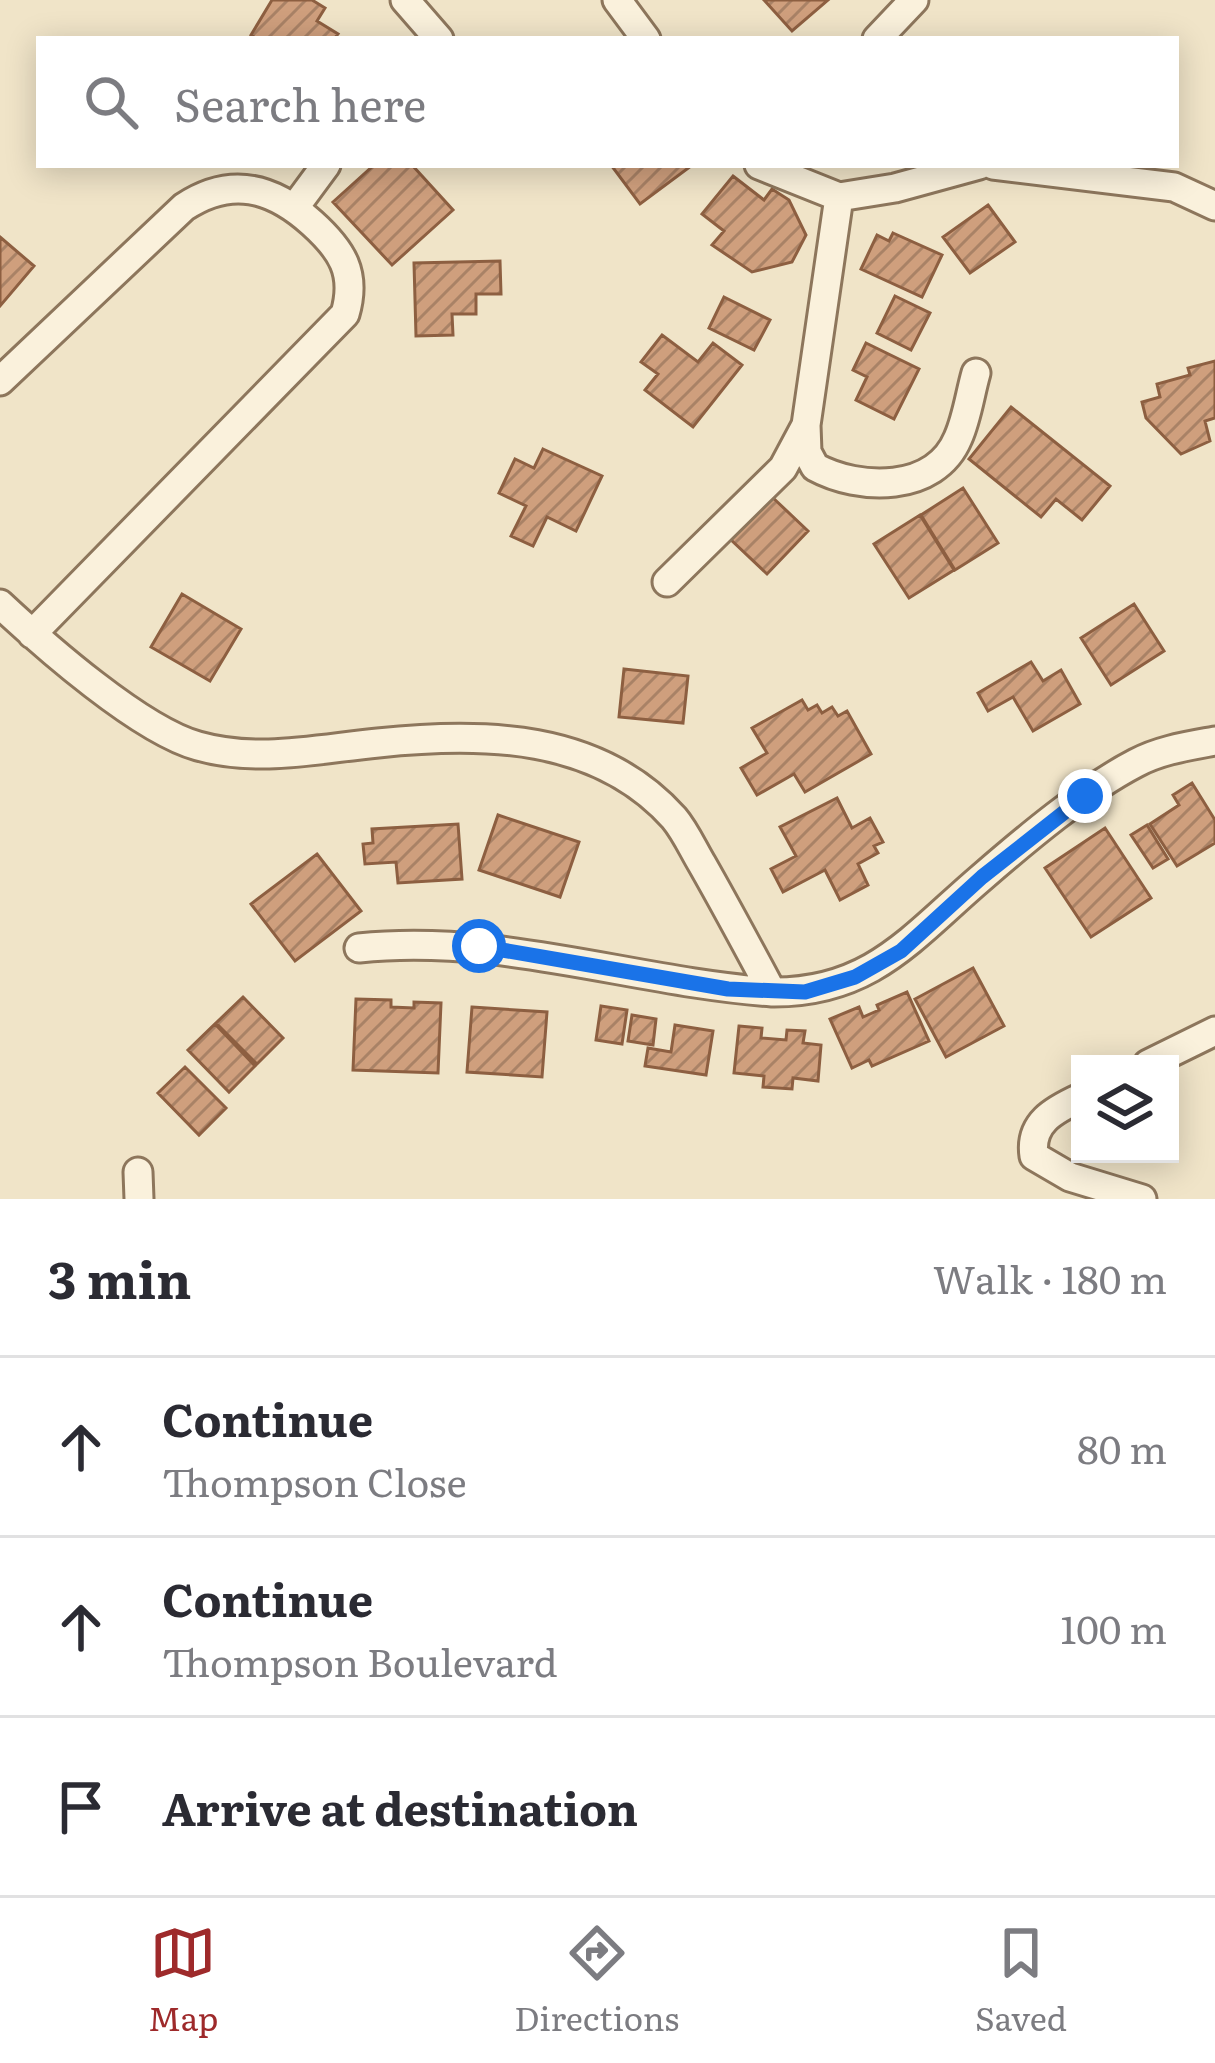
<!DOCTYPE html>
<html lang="en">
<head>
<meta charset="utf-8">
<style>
  :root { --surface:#fff; --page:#f7f7f7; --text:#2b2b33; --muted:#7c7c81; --line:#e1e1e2; --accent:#9e2a2b }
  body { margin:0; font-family:Literata,serif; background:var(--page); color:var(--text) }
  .controls { position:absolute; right:36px; bottom:36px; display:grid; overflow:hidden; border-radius:0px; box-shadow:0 6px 30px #0003 }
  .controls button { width:108px; height:108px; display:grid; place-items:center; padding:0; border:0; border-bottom:3px solid var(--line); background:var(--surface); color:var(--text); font:60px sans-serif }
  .stop { position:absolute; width:36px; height:36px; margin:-27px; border:9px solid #1a73e8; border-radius:50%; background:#fff }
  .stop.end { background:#1a73e8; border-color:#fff; box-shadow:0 3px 12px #0008 }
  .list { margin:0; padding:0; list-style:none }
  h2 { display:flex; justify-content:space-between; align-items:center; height:156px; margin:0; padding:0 48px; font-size:51px }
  h2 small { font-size:39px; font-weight:400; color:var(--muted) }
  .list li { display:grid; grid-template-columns:78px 1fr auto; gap:36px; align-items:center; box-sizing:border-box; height:180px; padding:0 48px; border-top:3px solid var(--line) }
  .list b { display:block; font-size:45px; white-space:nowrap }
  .list p { margin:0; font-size:39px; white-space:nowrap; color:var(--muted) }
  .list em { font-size:39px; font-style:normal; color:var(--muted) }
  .icon { flex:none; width:66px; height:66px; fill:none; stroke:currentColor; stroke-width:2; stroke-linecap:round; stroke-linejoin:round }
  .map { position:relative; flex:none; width:1215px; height:1199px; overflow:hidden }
  .search { position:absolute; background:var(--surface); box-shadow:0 6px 30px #0003; left:36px; right:36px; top:36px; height:132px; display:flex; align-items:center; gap:30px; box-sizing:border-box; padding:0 42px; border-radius:0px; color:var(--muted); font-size:45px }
  .sheet { height:696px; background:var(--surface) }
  nav { display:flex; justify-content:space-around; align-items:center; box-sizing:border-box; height:168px; border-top:3px solid var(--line); background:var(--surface); font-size:33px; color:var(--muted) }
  nav a { display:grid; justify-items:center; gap:6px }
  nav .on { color:var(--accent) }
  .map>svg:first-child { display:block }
  .building { fill:url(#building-hatch); stroke:#8d5f41; stroke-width:3 }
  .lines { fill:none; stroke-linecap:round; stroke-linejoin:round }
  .street-casing { stroke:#8d765c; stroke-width:33 }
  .street { stroke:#faf1dc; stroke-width:27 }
  .route { stroke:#1a73e8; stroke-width:15 }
</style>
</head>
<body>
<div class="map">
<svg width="1215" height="1199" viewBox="0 0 1215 1199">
  <defs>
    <pattern id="building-hatch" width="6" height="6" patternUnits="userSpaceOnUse" patternTransform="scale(3)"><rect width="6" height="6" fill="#cf9f7d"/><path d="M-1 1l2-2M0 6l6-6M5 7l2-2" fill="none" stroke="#a98266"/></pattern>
  </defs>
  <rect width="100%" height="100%" fill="#f0e4c8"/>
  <path class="building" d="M 272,0 L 312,0 L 325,8 L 317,21 L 338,34 L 334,39 L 257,39 L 251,35 Z
    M 764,0 L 828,0 L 792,31 Z
    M 374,165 L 412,165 L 453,210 L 392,265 L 333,202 Z
    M 611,165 L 691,165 L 691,166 L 640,204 Z
    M 733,176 L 764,200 L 772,189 L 789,200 L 806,235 L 792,262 L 752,272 L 712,245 L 724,231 L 702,214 Z
    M 988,205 L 1015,242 L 970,273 L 943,237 Z
    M 893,233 L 942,255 L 922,297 L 861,269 L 877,235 L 889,241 Z
    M 0,237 L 34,266 L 0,306 Z
    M 500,261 L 501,294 L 476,294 L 476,314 L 452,314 L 453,335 L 416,336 L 414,263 Z
    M 895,296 L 930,313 L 911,350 L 877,333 Z
    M 724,297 L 770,320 L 754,350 L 709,328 Z
    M 662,335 L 698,362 L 713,343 L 742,365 L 693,427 L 645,390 L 658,374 L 641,362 Z
    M 866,343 L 919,369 L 894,419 L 856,400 L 867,377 L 853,370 Z
    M 1215,361 L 1215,418 L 1205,421 L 1210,441 L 1181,454 L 1146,418 L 1142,402 L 1160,397 L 1157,384 L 1190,375 L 1188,368 Z
    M 1011,407 L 1110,486 L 1082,520 L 1056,499 L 1041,517 L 969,459 Z
    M 543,449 L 602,476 L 576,531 L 547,517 L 533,546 L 511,536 L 526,506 L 499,493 L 515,459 L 534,468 Z
    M 963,488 L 998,543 L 955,570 L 921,515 Z
    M 770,495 L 808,531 L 767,574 L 729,538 Z
    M 920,515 L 954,570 L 909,598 L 874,544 Z
    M 182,594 L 241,629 L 210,681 L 151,647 Z
    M 1134,604 L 1164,651 L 1111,685 L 1081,638 Z
    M 1031,662 L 1043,681 L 1061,670 L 1080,704 L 1033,731 L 1013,697 L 988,711 L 978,693 Z
    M 624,669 L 688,676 L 683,723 L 619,717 Z
    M 802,700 L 808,710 L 817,705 L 822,713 L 832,707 L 838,716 L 847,711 L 871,754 L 805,792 L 794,774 L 757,795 L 741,768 L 767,753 L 752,728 Z
    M 1192,783 L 1215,820 L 1215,843 L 1177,866 L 1150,824 L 1179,805 L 1173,795 Z
    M 837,798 L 852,828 L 870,818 L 883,842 L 874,846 L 878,853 L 858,864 L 868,885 L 840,900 L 825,870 L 783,892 L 771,869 L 796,856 L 780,827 Z
    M 498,815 L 579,842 L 560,897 L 479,870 Z
    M 458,824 L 462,879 L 398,883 L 396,862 L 365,864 L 363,844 L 373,843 L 372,829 Z
    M 1147,825 L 1168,859 L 1153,868 L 1131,835 Z
    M 1105,828 L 1151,898 L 1091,937 L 1045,868 Z
    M 317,854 L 361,911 L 295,961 L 251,904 Z
    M 973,968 L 1004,1026 L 946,1057 L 915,999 Z
    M 907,992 L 929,1041 L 872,1066 L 869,1060 L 852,1068 L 830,1019 L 859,1007 L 863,1017 L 879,1010 L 877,1005 Z
    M 243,997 L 283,1038 L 257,1064 L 216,1023 Z
    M 356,999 L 391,1000 L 391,1007 L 414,1008 L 414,1002 L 441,1003 L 438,1073 L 353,1070 Z
    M 601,1006 L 627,1010 L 622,1044 L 596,1040 Z
    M 472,1007 L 547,1012 L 542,1077 L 467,1072 Z
    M 632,1015 L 656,1019 L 653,1045 L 628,1041 Z
    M 215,1024 L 255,1066 L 229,1092 L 188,1050 Z
    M 675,1025 L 713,1031 L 706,1075 L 645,1066 L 648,1048 L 671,1052 Z
    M 739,1026 L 762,1028 L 761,1038 L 786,1040 L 787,1030 L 805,1031 L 803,1043 L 821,1045 L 818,1081 L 793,1078 L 792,1089 L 763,1087 L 764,1076 L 734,1073 Z
    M 185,1067 L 226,1108 L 199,1135 L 158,1093 Z"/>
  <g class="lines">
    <defs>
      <path id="street" d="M 405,0 L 439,39
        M 617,0 L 646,39
        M 877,39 L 914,0
        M 759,165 L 839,197 L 895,188 L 979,165
        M 993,165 L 1174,187 L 1215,206
        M 295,207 L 326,165
        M 0,381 L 184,207 C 231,176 272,187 312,223 C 342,250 357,273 345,314 L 32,634
        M 806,425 L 807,452 L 815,467 C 859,491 935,493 958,438 C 967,418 970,394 976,373
        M 667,582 L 783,468 L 806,425 L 839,197
        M 0,604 C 45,646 140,730 198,746 C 258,763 317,749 378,743 C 482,732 598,733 674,818 C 685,831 693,849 702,864 C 726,906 749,949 772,992 C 871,993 912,937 981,878 C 1026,839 1084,790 1136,763 C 1160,750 1188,746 1215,741
        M 359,948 C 500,933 633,982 772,992
        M 1148,1064 L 1215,1031
        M 1080,1098 C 1054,1110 1029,1123 1034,1156 L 1070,1177 L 1142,1199
        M 138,1172 L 139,1199"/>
    </defs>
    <use href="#street" class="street-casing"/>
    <use href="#street" class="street"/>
  </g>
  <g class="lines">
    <path class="route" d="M 479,946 L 728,989 L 805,992 L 855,977 L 901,951 L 982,877 L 1085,796"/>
  </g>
</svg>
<div class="controls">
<button><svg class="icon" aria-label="layers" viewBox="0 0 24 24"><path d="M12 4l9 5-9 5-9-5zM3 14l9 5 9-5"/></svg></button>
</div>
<div class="stop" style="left:479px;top:946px"></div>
<div class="stop end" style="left:1085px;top:796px"></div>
<div class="search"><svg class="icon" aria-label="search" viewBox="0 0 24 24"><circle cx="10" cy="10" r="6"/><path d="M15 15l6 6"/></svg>Search here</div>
</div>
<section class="sheet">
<h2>3 min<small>Walk · 180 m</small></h2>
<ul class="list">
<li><svg class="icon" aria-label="ahead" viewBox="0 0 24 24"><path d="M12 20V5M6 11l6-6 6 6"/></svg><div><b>Continue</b><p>Thompson Close</p></div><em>80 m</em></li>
<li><svg class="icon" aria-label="ahead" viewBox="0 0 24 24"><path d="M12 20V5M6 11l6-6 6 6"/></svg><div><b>Continue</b><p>Thompson Boulevard</p></div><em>100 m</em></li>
<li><svg class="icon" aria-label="arrive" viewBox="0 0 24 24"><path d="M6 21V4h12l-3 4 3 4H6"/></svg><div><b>Arrive at destination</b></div></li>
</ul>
</section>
<nav>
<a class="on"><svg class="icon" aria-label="map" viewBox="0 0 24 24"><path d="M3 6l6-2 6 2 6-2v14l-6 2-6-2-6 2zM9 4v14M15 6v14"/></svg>Map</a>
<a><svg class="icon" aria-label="directions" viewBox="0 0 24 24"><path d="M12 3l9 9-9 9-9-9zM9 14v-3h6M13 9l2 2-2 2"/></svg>Directions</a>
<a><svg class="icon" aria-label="saved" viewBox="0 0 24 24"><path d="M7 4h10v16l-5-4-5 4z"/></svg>Saved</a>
</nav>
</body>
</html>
